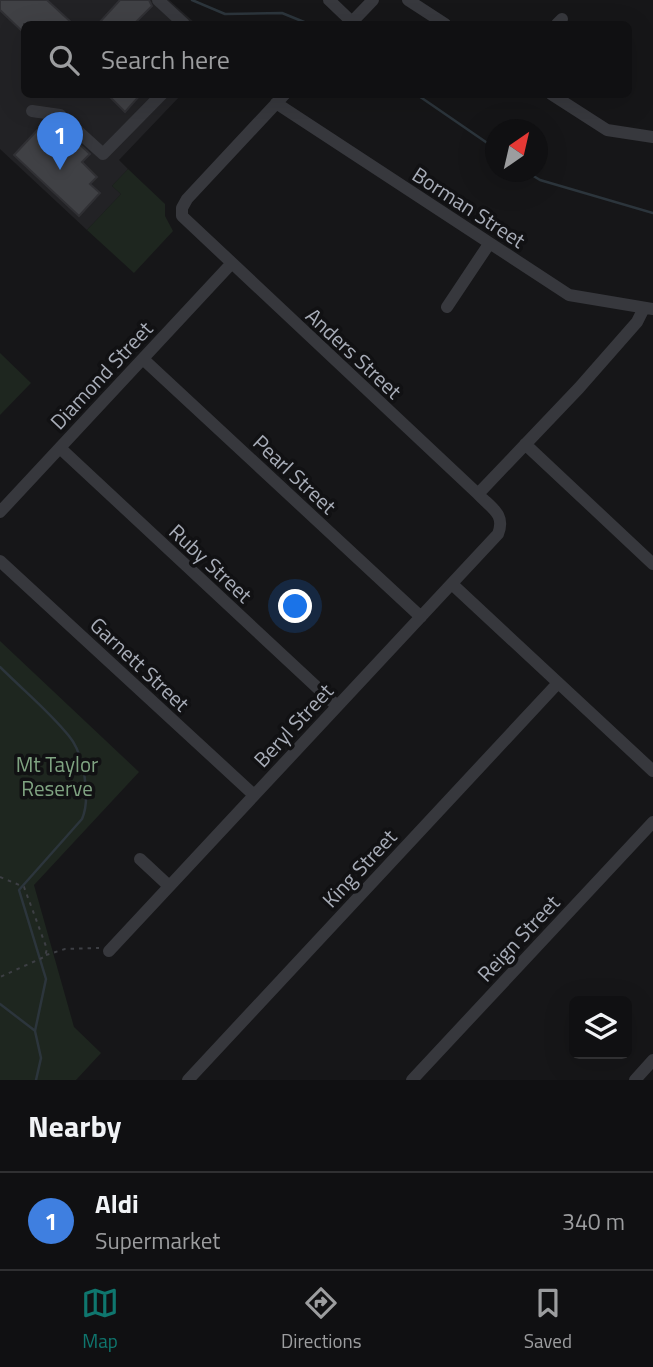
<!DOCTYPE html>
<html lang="en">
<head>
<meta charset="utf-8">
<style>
  :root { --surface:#101012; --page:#19191b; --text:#f1f3f6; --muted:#9c9d9f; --line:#303032; --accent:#0f766e }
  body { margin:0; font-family:"Titillium Web",sans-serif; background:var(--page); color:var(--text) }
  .controls { position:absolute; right:21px; bottom:21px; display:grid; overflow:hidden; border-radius:10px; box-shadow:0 7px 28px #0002 }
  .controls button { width:63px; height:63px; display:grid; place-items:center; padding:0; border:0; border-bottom:2px solid var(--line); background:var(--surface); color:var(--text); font:35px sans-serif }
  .compass { position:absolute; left:485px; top:119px; width:63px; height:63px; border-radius:50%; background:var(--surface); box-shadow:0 7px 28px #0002; rotate:34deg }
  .you { position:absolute; left:296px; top:607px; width:24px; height:24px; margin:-18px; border:5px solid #fff; border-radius:50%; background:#1a73e8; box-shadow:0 0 0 10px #1a73e833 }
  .badge { display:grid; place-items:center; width:46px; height:46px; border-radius:50%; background:var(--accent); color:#fff; font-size:23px; font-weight:700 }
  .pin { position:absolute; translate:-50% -58px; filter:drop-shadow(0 2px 4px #0008) }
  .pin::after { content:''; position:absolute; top:37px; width:24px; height:21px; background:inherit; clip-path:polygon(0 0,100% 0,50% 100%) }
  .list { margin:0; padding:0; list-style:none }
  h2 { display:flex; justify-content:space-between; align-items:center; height:91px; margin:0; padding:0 28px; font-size:30px }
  h2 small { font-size:23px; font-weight:400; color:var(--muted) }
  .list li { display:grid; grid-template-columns:46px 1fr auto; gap:21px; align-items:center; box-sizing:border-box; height:98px; padding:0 28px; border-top:2px solid var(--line) }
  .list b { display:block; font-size:26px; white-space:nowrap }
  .list p { margin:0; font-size:23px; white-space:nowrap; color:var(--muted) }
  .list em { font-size:23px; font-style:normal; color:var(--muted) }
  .icon { flex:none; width:38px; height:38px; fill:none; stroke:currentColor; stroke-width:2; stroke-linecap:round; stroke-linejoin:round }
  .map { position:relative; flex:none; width:653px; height:1080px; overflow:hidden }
  .search { position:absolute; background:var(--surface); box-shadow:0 7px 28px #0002; left:21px; right:21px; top:21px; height:77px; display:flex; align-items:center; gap:18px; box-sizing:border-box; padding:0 24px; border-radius:10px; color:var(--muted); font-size:26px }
  .sheet { height:189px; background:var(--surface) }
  nav { display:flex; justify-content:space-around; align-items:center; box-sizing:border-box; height:98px; border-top:2px solid var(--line); background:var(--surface); font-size:19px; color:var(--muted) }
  nav a { display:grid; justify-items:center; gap:4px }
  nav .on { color:var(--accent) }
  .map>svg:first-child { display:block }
  .built { fill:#222225 }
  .green { fill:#1e261f }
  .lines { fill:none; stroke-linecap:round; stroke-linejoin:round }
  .stream { stroke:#2c353c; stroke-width:2.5 }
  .building { fill:#404145; stroke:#303034; stroke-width:2 }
  .path { stroke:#3d3f44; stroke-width:2; stroke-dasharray:3.5 5; stroke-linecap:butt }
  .minor { stroke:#37383d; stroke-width:12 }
  .labels { text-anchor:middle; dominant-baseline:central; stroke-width:7; stroke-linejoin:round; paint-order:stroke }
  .street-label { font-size:21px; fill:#a8adb8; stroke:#111113 }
  .park-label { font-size:21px; fill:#7fa381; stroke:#111113 }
</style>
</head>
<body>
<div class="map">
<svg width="653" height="1080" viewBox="0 0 653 1080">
  <rect width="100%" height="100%" fill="#161618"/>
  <path class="built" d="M 0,0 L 169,0 L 196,24 L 24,24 L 24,94 L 181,95 L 119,160 L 128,169 L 112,186 L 121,194 L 87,230 L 0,149 Z"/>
  <path class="green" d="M 128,169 L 165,204 L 165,216 L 173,231 L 134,273 L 87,230 L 121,194 L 112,186 Z
    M 0,353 L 31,383 L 0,415 Z
    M 0,641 L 139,772 L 34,885 L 74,1027 L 101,1053 L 76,1080 L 0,1080 Z"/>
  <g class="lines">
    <path class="stream" d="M 192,0 L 225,14 L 282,13 L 309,24
      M 416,94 L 496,149
      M 527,172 L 540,180 L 653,213
      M 0,667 C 23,690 49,711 69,736 C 84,754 91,798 82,819 L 19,890 L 46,979 L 35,1031 L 41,1058 L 36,1080
      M 0,1004 L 34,1030"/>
  </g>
  <path class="building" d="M 0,0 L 47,0 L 73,24 L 24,24 L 24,33 L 0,10 Z
    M 120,0 L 149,0 L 152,6 L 134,24 L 98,24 Z
    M 107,94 L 141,94 L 125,112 Z
    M 42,125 L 67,148 L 75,140 L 90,154 L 82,162 L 97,177 L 90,184 L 100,193 L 79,216 L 14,155 Z"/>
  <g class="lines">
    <path class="path" d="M 0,877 L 24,887 L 47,949 L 45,956 L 42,958 L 0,977
      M 46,955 L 65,949 L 99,948"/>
    <path class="minor" d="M 158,0 L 184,24
      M 329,0 L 352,22
      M 408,0 L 445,24
      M 350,24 L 373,0
      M 557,24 L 562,19
      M 551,94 L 607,130 L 653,137
      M 276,103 L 569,295 L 653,309
      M 32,111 L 60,115 L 103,154 L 162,94
      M 447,307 L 489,244
      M 143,359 L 421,617
      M 525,444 L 653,564
      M 60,448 L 337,706
      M 478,494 L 579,388 L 637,322 L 644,308
      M 0,512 L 231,264
      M 0,561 L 254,795
      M 452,584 L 653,771
      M 140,859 L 169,886
      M 109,951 L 498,534 C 506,514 491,508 478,494 L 182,216 L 182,208 L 187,199 L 285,94
      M 188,1080 L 558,683
      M 412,1080 L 653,822
      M 635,1080 L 653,1060"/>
  </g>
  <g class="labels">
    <g class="street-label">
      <text transform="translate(469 207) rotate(33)">Borman Street</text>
      <text transform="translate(354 353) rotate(43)">Anders Street</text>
      <text transform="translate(101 375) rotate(-47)">Diamond Street</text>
      <text transform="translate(295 474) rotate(43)">Pearl Street</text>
      <text transform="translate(211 563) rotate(43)">Ruby Street</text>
      <text transform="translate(140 664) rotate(43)">Garnett Street</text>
      <text transform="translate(293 725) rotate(-47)">Beryl Street</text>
      <text transform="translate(359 868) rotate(-47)">King Street</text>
      <text transform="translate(518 938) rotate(-47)">Reign Street</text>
    </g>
    <g class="park-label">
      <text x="57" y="764">Mt Taylor<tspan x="57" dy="24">Reserve</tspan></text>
    </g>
  </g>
</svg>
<div class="controls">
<button><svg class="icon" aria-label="layers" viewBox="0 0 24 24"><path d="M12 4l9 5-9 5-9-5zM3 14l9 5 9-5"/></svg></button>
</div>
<svg class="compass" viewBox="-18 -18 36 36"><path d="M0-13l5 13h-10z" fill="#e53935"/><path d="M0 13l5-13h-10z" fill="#9c9d9f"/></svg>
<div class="you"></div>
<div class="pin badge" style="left:60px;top:170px;background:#3f7fe0">1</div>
<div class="search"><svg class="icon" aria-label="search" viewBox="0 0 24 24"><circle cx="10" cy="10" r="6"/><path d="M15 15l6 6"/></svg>Search here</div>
</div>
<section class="sheet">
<h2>Nearby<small></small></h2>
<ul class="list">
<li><span class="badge" style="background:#3f7fe0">1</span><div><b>Aldi</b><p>Supermarket</p></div><em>340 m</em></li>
</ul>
</section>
<nav>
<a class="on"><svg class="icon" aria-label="map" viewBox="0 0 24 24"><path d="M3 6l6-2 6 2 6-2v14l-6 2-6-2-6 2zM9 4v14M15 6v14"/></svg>Map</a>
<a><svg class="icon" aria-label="directions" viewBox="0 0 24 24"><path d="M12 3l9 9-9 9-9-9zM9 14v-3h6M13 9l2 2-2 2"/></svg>Directions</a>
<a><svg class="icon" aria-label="saved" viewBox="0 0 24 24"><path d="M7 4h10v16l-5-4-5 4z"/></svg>Saved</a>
</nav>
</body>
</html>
